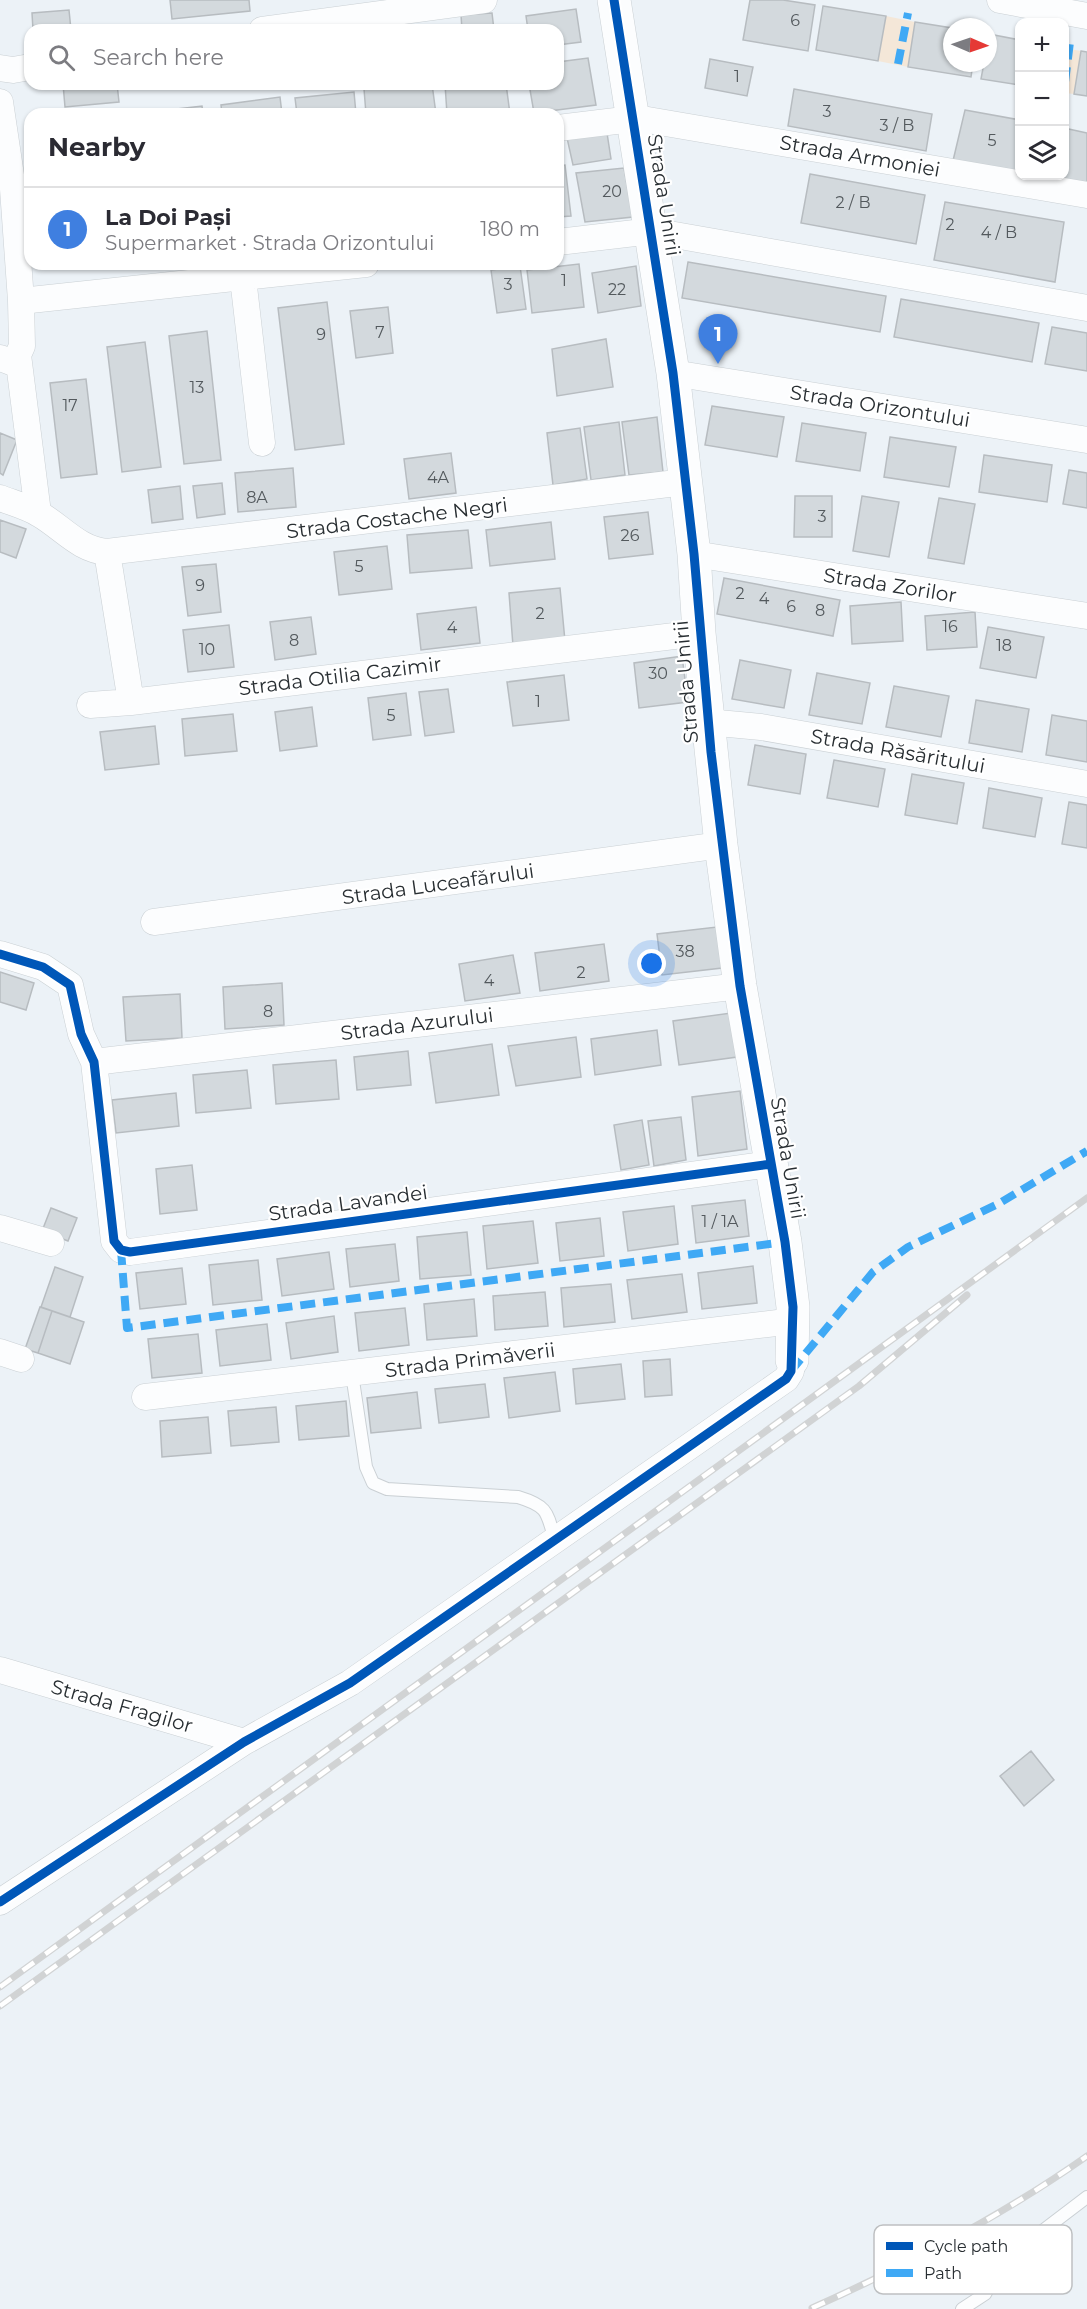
<!DOCTYPE html>
<html lang="en">
<head>
<meta charset="utf-8">
<style>
  :root { --surface:#fff; --page:#f2f2f3; --text:#2b2b33; --muted:#7c7c81; --line:#e1e1e2; --accent:#b45309 }
  body { margin:0; font-family:Montserrat,sans-serif; background:var(--page); color:var(--text) }
  .controls { position:absolute; right:18px; top:18px; display:grid; overflow:hidden; border-radius:12px; box-shadow:0 2px 4px #0004 }
  .controls button { width:54px; height:54px; display:grid; place-items:center; padding:0; border:0; border-bottom:2px solid var(--line); background:var(--surface); color:var(--text); font:30px sans-serif }
  .compass { position:absolute; left:943px; top:18px; width:54px; height:54px; border-radius:50%; background:var(--surface); box-shadow:0 2px 4px #0004; rotate:92deg }
  .you { position:absolute; left:652px; top:964px; width:21px; height:21px; margin:-15px; border:4px solid #fff; border-radius:50%; background:#1a73e8; box-shadow:0 0 0 9px #1a73e833 }
  .badge { display:grid; place-items:center; width:39px; height:39px; border-radius:50%; background:var(--accent); color:#fff; font-size:20px; font-weight:700 }
  .pin { position:absolute; translate:-50% -50px; filter:drop-shadow(0 2px 3px #0008) }
  .pin::after { content:''; position:absolute; top:32px; width:21px; height:18px; background:inherit; clip-path:polygon(0 0,100% 0,50% 100%) }
  .list { margin:0; padding:0; list-style:none }
  h2 { display:flex; justify-content:space-between; align-items:center; height:78px; margin:0; padding:0 24px; font-size:26px }
  h2 small { font-size:20px; font-weight:400; color:var(--muted) }
  .list li { display:grid; grid-template-columns:39px 1fr auto; gap:18px; align-items:center; box-sizing:border-box; height:84px; padding:0 24px; border-top:2px solid var(--line) }
  .list b { display:block; font-size:22px; white-space:nowrap }
  .list p { margin:0; font-size:20px; white-space:nowrap; color:var(--muted) }
  .list em { font-size:20px; font-style:normal; color:var(--muted) }
  .icon { flex:none; width:33px; height:33px; fill:none; stroke:currentColor; stroke-width:2; stroke-linecap:round; stroke-linejoin:round }
  .map { position:relative; flex:none; width:1087px; height:2309px; overflow:hidden }
  .search { position:absolute; background:var(--surface); box-shadow:0 2px 4px #0004; left:24px; top:24px; width:540px; height:66px; display:flex; align-items:center; gap:15px; box-sizing:border-box; padding:0 21px; border-radius:18px; color:var(--muted); font-size:22px }
  .panel { position:absolute; background:var(--surface); box-shadow:0 2px 4px #0004; left:24px; top:108px; width:540px; height:162px; border-radius:18px }
  .map>svg:first-child { display:block }
  .green { fill:#f4e7d8 }
  .building { fill:#d3d9dd; stroke:#b7bcc0; stroke-width:1.5 }
  .lines { fill:none; stroke-linecap:round; stroke-linejoin:round }
  .lane-casing { stroke:#cad0d4; stroke-width:14 }
  .street-casing { stroke:#cad0d4; stroke-width:27 }
  .secondary-casing { stroke:#cad0d4; stroke-width:34 }
  .lane { stroke:#fcfdfe; stroke-width:12 }
  .street { stroke:#fcfdfe; stroke-width:26 }
  .secondary { stroke:#fcfdfe; stroke-width:33 }
  .rail-casing { stroke:#d1d3d4; stroke-width:7 }
  .rail { stroke:#fff; stroke-width:4.5; stroke-dasharray:14; stroke-linecap:butt }
  .quiet { stroke:#3fa9f5; stroke-width:8; stroke-dasharray:15 8; stroke-linecap:butt }
  .cycleway-casing { stroke:#fff; stroke-width:13 }
  .cycleway { stroke:#0057b8; stroke-width:9 }
  .labels { text-anchor:middle; dominant-baseline:central; stroke-width:4.5; stroke-linejoin:round; paint-order:stroke }
  .number-label { font-size:16px; fill:#53595d }
  .street-label { font-size:20px; fill:#282e32; stroke:#fff }
  .key { fill:#fff; stroke:#bec0c2; stroke-width:1.5 }
  .key-label { font-size:16px; fill:#282e32 }
</style>
</head>
<body>
<div class="map">
<svg width="1087" height="2309" viewBox="0 0 1087 2309">
  <rect width="100%" height="100%" fill="#ecf2f7"/>
  <path class="green" d="M 886,16 L 915,22 L 908,67 L 878,61 Z
    M 1064,48 L 1081,51 L 1074,94 L 1065,93 Z"/>
  <path class="building" d="M 170,0 L 249,0 L 250,11 L 172,19 Z
    M 750,0 L 783,0 L 815,5 L 808,51 L 743,40 Z
    M 823,6 L 886,16 L 878,61 L 816,50 Z
    M 576,9 L 581,42 L 558,45 L 558,30 L 528,30 L 526,16 Z
    M 69,10 L 71,30 L 33,30 L 32,13 Z
    M 492,13 L 494,30 L 462,30 L 461,15 Z
    M 915,22 L 952,28 L 952,63 L 973,63 L 971,77 L 908,67 Z
    M 989,34 L 1020,40 L 1020,85 L 981,79 L 984,63 L 988,63 Z
    M 1081,51 L 1087,52 L 1087,96 L 1074,94 Z
    M 588,58 L 596,105 L 534,113 L 529,84 L 558,84 L 558,62 Z
    M 710,59 L 753,67 L 747,96 L 705,88 Z
    M 63,84 L 117,84 L 119,102 L 65,107 Z
    M 403,84 L 432,84 L 436,114 L 366,114 L 364,89 Z
    M 445,84 L 506,84 L 510,114 L 447,114 Z
    M 794,89 L 932,114 L 926,151 L 788,126 Z
    M 354,92 L 356,114 L 297,114 L 295,98 Z
    M 280,97 L 282,114 L 222,114 L 221,105 Z
    M 202,106 L 203,114 L 142,114 L 142,113 Z
    M 965,110 L 1020,120 L 1020,176 L 1064,176 L 1064,128 L 1087,133 L 1087,189 L 952,165 Z
    M 607,133 L 611,159 L 573,165 L 567,138 Z
    M 565,165 L 571,216 L 558,217 L 558,166 Z
    M 624,168 L 633,217 L 585,222 L 576,173 Z
    M 810,174 L 925,195 L 916,244 L 801,223 Z
    M 945,202 L 1064,222 L 1055,282 L 934,260 Z
    M 688,262 L 886,296 L 880,332 L 682,298 Z
    M 579,264 L 584,307 L 532,313 L 527,270 Z
    M 520,266 L 526,309 L 497,313 L 491,270 Z
    M 636,266 L 641,306 L 598,313 L 592,273 Z
    M 901,299 L 1039,323 L 1032,362 L 894,337 Z
    M 327,302 L 344,444 L 295,450 L 278,308 Z
    M 388,307 L 393,353 L 356,358 L 350,311 Z
    M 1052,327 L 1087,333 L 1087,371 L 1045,364 Z
    M 207,331 L 221,460 L 184,464 L 169,336 Z
    M 606,339 L 613,387 L 557,396 L 552,349 Z
    M 145,342 L 161,467 L 122,472 L 107,347 Z
    M 86,379 L 97,474 L 61,478 L 50,383 Z
    M 712,406 L 784,417 L 777,457 L 705,445 Z
    M 657,417 L 663,472 L 629,475 L 622,422 Z
    M 619,422 L 625,475 L 591,480 L 584,427 Z
    M 802,423 L 866,433 L 860,471 L 796,461 Z
    M 580,428 L 587,479 L 553,485 L 547,433 Z
    M 0,433 L 17,440 L 3,475 L 0,473 Z
    M 890,437 L 956,447 L 949,487 L 884,477 Z
    M 451,453 L 456,493 L 409,499 L 404,459 Z
    M 984,455 L 1052,465 L 1047,502 L 979,492 Z
    M 293,468 L 296,507 L 238,512 L 235,473 Z
    M 1069,470 L 1087,473 L 1087,508 L 1063,504 Z
    M 222,483 L 225,514 L 197,518 L 193,486 Z
    M 180,486 L 183,519 L 152,523 L 148,490 Z
    M 795,496 L 832,496 L 832,537 L 794,537 Z
    M 862,496 L 899,502 L 889,557 L 853,551 Z
    M 939,498 L 975,504 L 964,564 L 928,558 Z
    M 648,512 L 653,554 L 609,559 L 604,517 Z
    M 0,520 L 26,529 L 16,558 L 0,552 Z
    M 551,522 L 555,559 L 490,566 L 486,530 Z
    M 468,530 L 472,568 L 410,573 L 407,535 Z
    M 387,546 L 392,589 L 339,595 L 334,552 Z
    M 216,564 L 221,612 L 188,616 L 182,567 Z
    M 724,578 L 840,600 L 833,636 L 717,614 Z
    M 560,588 L 565,641 L 513,646 L 509,593 Z
    M 901,602 L 903,641 L 852,644 L 850,606 Z
    M 476,607 L 480,643 L 421,650 L 417,614 Z
    M 975,612 L 977,647 L 927,650 L 925,616 Z
    M 311,617 L 316,654 L 275,660 L 270,622 Z
    M 229,625 L 234,667 L 188,672 L 183,630 Z
    M 988,627 L 1044,637 L 1036,678 L 980,668 Z
    M 682,656 L 688,702 L 639,708 L 634,663 Z
    M 740,660 L 791,670 L 784,708 L 732,699 Z
    M 817,673 L 870,683 L 862,724 L 809,715 Z
    M 564,675 L 569,720 L 513,726 L 507,682 Z
    M 894,686 L 949,696 L 941,737 L 886,727 Z
    M 448,689 L 454,732 L 425,736 L 419,692 Z
    M 406,693 L 411,735 L 373,740 L 368,698 Z
    M 976,700 L 1029,709 L 1022,752 L 969,743 Z
    M 312,707 L 317,746 L 280,751 L 275,712 Z
    M 233,714 L 237,751 L 185,756 L 182,719 Z
    M 1052,715 L 1087,721 L 1087,762 L 1046,755 Z
    M 155,726 L 159,764 L 105,770 L 100,732 Z
    M 755,745 L 806,754 L 800,794 L 748,785 Z
    M 834,760 L 885,769 L 878,807 L 827,798 Z
    M 912,774 L 964,783 L 957,824 L 905,815 Z
    M 989,788 L 1042,798 L 1035,837 L 983,828 Z
    M 1069,802 L 1087,805 L 1087,848 L 1062,844 Z
    M 717,927 L 722,968 L 662,975 L 657,934 Z
    M 604,944 L 609,981 L 540,991 L 535,953 Z
    M 513,955 L 520,993 L 465,1001 L 459,964 Z
    M 0,972 L 34,983 L 26,1010 L 0,1002 Z
    M 282,983 L 284,1025 L 225,1029 L 223,987 Z
    M 180,994 L 182,1038 L 126,1041 L 123,997 Z
    M 731,1013 L 737,1057 L 679,1065 L 673,1021 Z
    M 657,1030 L 661,1065 L 595,1075 L 591,1039 Z
    M 576,1037 L 581,1077 L 516,1086 L 508,1046 Z
    M 492,1044 L 499,1095 L 436,1103 L 429,1053 Z
    M 408,1051 L 411,1085 L 357,1090 L 354,1057 Z
    M 336,1060 L 339,1099 L 276,1104 L 273,1065 Z
    M 247,1070 L 251,1108 L 196,1113 L 193,1075 Z
    M 740,1091 L 747,1149 L 698,1156 L 692,1097 Z
    M 176,1093 L 179,1126 L 116,1133 L 112,1100 Z
    M 681,1117 L 686,1160 L 654,1166 L 648,1121 Z
    M 642,1120 L 649,1165 L 621,1170 L 614,1125 Z
    M 192,1165 L 197,1210 L 160,1214 L 156,1169 Z
    M 745,1200 L 749,1236 L 696,1243 L 692,1206 Z
    M 674,1206 L 678,1244 L 628,1251 L 623,1212 Z
    M 51,1208 L 77,1218 L 68,1241 L 42,1231 Z
    M 600,1218 L 604,1256 L 560,1261 L 556,1223 Z
    M 533,1221 L 538,1263 L 487,1269 L 483,1226 Z
    M 467,1232 L 471,1275 L 420,1279 L 417,1237 Z
    M 395,1244 L 399,1281 L 350,1287 L 346,1249 Z
    M 329,1252 L 334,1289 L 282,1296 L 277,1259 Z
    M 258,1260 L 262,1300 L 213,1305 L 209,1265 Z
    M 753,1266 L 757,1303 L 702,1309 L 698,1273 Z
    M 55,1267 L 83,1277 L 70,1317 L 41,1307 Z
    M 182,1268 L 186,1304 L 140,1309 L 136,1273 Z
    M 682,1274 L 687,1312 L 632,1319 L 627,1280 Z
    M 611,1284 L 615,1322 L 564,1327 L 561,1288 Z
    M 545,1292 L 548,1326 L 495,1330 L 493,1296 Z
    M 474,1299 L 477,1336 L 427,1340 L 424,1304 Z
    M 40,1307 L 52,1311 L 38,1353 L 25,1349 Z
    M 405,1308 L 409,1345 L 359,1351 L 355,1313 Z
    M 52,1311 L 84,1322 L 70,1364 L 38,1353 Z
    M 334,1316 L 338,1352 L 291,1359 L 286,1323 Z
    M 267,1324 L 271,1360 L 220,1366 L 216,1330 Z
    M 198,1334 L 202,1373 L 152,1378 L 148,1339 Z
    M 670,1359 L 672,1395 L 645,1397 L 643,1361 Z
    M 621,1364 L 625,1399 L 576,1404 L 573,1369 Z
    M 555,1372 L 560,1411 L 509,1418 L 504,1378 Z
    M 485,1384 L 489,1417 L 439,1423 L 435,1389 Z
    M 417,1392 L 421,1428 L 371,1433 L 367,1398 Z
    M 346,1401 L 349,1436 L 299,1440 L 296,1406 Z
    M 276,1407 L 279,1442 L 231,1446 L 228,1411 Z
    M 208,1417 L 211,1453 L 162,1457 L 160,1421 Z
    M 1031,1751 L 1054,1780 L 1024,1806 L 1000,1776 Z"/>
  <g class="lines">
    <defs>
      <path id="lane" d="M 352,1374 L 366,1467 L 373,1483 L 387,1489 L 518,1497 C 548,1506 547,1512 555,1541
        M 962,2309 L 985,2294 L 1000,2267 L 1024,2245 L 1087,2197"/>
      <path id="street" d="M 1000,0 L 1087,16
        M 262,30 L 484,0
        M 0,68 L 13,70 L 30,67
        M 0,102 L 13,189 L 21,301
        M 558,128 L 624,120 L 634,123 L 642,119 L 1087,195
        M 558,242 L 652,231 L 1087,308
        M 243,278 L 262,443
        M 18,355 L 38,513
        M 0,358 L 11,362 L 18,355 L 22,346 L 21,301 L 366,264
        M 673,373 L 1087,440
        M 0,498 C 13,503 28,507 39,514 C 62,527 79,550 107,552 L 685,482
        M 107,552 L 131,702 L 699,633
        M 694,554 L 1087,616
        M 90,705 L 131,702
        M 708,724 L 718,723 L 761,727 L 1087,784
        M 154,922 L 721,845
        M 0,954 L 43,967 L 70,985 L 81,1034 L 94,1062 L 114,1241 L 121,1250 L 130,1252 L 771,1164
        M 94,1062 L 740,986
        M 0,1228 L 51,1243
        M 0,1352 L 21,1359
        M 145,1397 L 794,1321
        M 0,1670 L 244,1742
        M 0,1902 L 244,1742 L 350,1683 L 786,1379 L 791,1371 L 792,1360"/>
      <path id="secondary" d="M 614,0 L 673,373 L 694,554 L 699,633 L 721,845 L 740,986 L 785,1242 L 793,1307 L 792,1360"/>
    </defs>
    <use href="#lane" class="lane-casing"/>
    <use href="#street" class="street-casing"/>
    <use href="#secondary" class="secondary-casing"/>
    <use href="#lane" class="lane"/>
    <use href="#street" class="street"/>
    <use href="#secondary" class="secondary"/>
    <defs>
      <path id="rail" d="M 0,1987 L 1087,1198
        M 0,2006 L 859,1386 L 967,1295
        M 812,2308 C 908,2265 1002,2216 1087,2156"/>
    </defs>
    <use href="#rail" class="rail-casing"/>
    <use href="#rail" class="rail"/>
    <path class="quiet" d="M 898,64 L 908,13
      M 1065,82 L 1070,42
      M 121,1250 L 127,1328 L 785,1242
      M 791,1371 L 873,1272 L 908,1247 L 998,1204 L 1087,1151"/>
    <defs>
      <path id="cycleway" d="M 0,954 L 43,967 L 70,985 L 81,1034 L 94,1062 L 114,1241 L 121,1250 L 130,1252 L 771,1164
        M 0,1902 L 244,1742 L 350,1683 L 786,1379 L 791,1371 L 793,1307 L 785,1242 L 740,986 L 711,752 L 694,554 L 673,373 L 614,0"/>
    </defs>
    <use href="#cycleway" class="cycleway-casing"/>
    <use href="#cycleway" class="cycleway"/>
  </g>
  <g class="labels">
    <g class="number-label">
      <text x="795" y="20">6</text>
      <text x="737" y="76">1</text>
      <text x="827" y="111">3</text>
      <text x="897" y="125">3 / B</text>
      <text x="992" y="140">5</text>
      <text x="612" y="191">20</text>
      <text x="853" y="202">2 / B</text>
      <text x="950" y="224">2</text>
      <text x="999" y="232">4 / B</text>
      <text x="564" y="280">1</text>
      <text x="508" y="284">3</text>
      <text x="617" y="289">22</text>
      <text x="380" y="332">7</text>
      <text x="321" y="334">9</text>
      <text x="197" y="387">13</text>
      <text x="70" y="405">17</text>
      <text x="438" y="477">4A</text>
      <text x="257" y="497">8A</text>
      <text x="822" y="516">3</text>
      <text x="630" y="535">26</text>
      <text x="359" y="566">5</text>
      <text x="200" y="585">9</text>
      <text x="740" y="593">2</text>
      <text x="764" y="598">4</text>
      <text x="791" y="606">6</text>
      <text x="820" y="610">8</text>
      <text x="540" y="613">2</text>
      <text x="950" y="626">16</text>
      <text x="452" y="627">4</text>
      <text x="294" y="640">8</text>
      <text x="1004" y="645">18</text>
      <text x="207" y="649">10</text>
      <text x="658" y="673">30</text>
      <text x="538" y="701">1</text>
      <text x="391" y="715">5</text>
      <text x="685" y="951">38</text>
      <text x="581" y="972">2</text>
      <text x="489" y="980">4</text>
      <text x="268" y="1011">8</text>
      <text x="720" y="1221">1 / 1A</text>
    </g>
    <g class="street-label">
      <text transform="translate(860 156) rotate(10)">Strada Armoniei</text>
      <text transform="translate(664 195) rotate(81)">Strada Unirii</text>
      <text transform="translate(880 406) rotate(9)">Strada Orizontului</text>
      <text transform="translate(397 518) rotate(-7)">Strada Costache Negri</text>
      <text transform="translate(890 585) rotate(9)">Strada Zorilor</text>
      <text transform="translate(340 676) rotate(-7)">Strada Otilia Cazimir</text>
      <text transform="translate(686 682) rotate(-95)">Strada Unirii</text>
      <text transform="translate(898 751) rotate(10)">Strada Răsăritului</text>
      <text transform="translate(438 884) rotate(-8)">Strada Luceafǎrului</text>
      <text transform="translate(417 1024) rotate(-7)">Strada Azurului</text>
      <text transform="translate(788 1158) rotate(80)">Strada Unirii</text>
      <text transform="translate(348 1203) rotate(-8)">Strada Lavandei</text>
      <text transform="translate(470 1360) rotate(-7)">Strada Primăverii</text>
      <text transform="translate(122 1706) rotate(16)">Strada Fragilor</text>
    </g>
  </g>
  <rect x="874" y="2225" width="198" height="69" rx="9" class="key"/>
  <rect x="886" y="2242" width="27" height="8" fill="#0057b8"/>
  <rect x="886" y="2269" width="27" height="8" fill="#3fa9f5"/>
  <g class="key-label">
    <text x="924" y="2252">Cycle path</text>
    <text x="924" y="2279">Path</text>
  </g>
</svg>
<div class="controls">
<button>+</button>
<button>−</button>
<button><svg class="icon" aria-label="layers" viewBox="0 0 24 24"><path d="M12 4l9 5-9 5-9-5zM3 14l9 5 9-5"/></svg></button>
</div>
<svg class="compass" viewBox="-18 -18 36 36"><path d="M0-13l5 13h-10z" fill="#e53935"/><path d="M0 13l5-13h-10z" fill="#7c7c81"/></svg>
<div class="you"></div>
<div class="pin badge" style="left:718px;top:364px;background:#3f7fe0">1</div>
<div class="search"><svg class="icon" aria-label="search" viewBox="0 0 24 24"><circle cx="10" cy="10" r="6"/><path d="M15 15l6 6"/></svg>Search here</div>
<section class="panel">
<h2>Nearby<small></small></h2>
<ul class="list">
<li><span class="badge" style="background:#3f7fe0">1</span><div><b>La Doi Pași</b><p>Supermarket · Strada Orizontului</p></div><em>180 m</em></li>
</ul>
</section>
</div>
</body>
</html>
